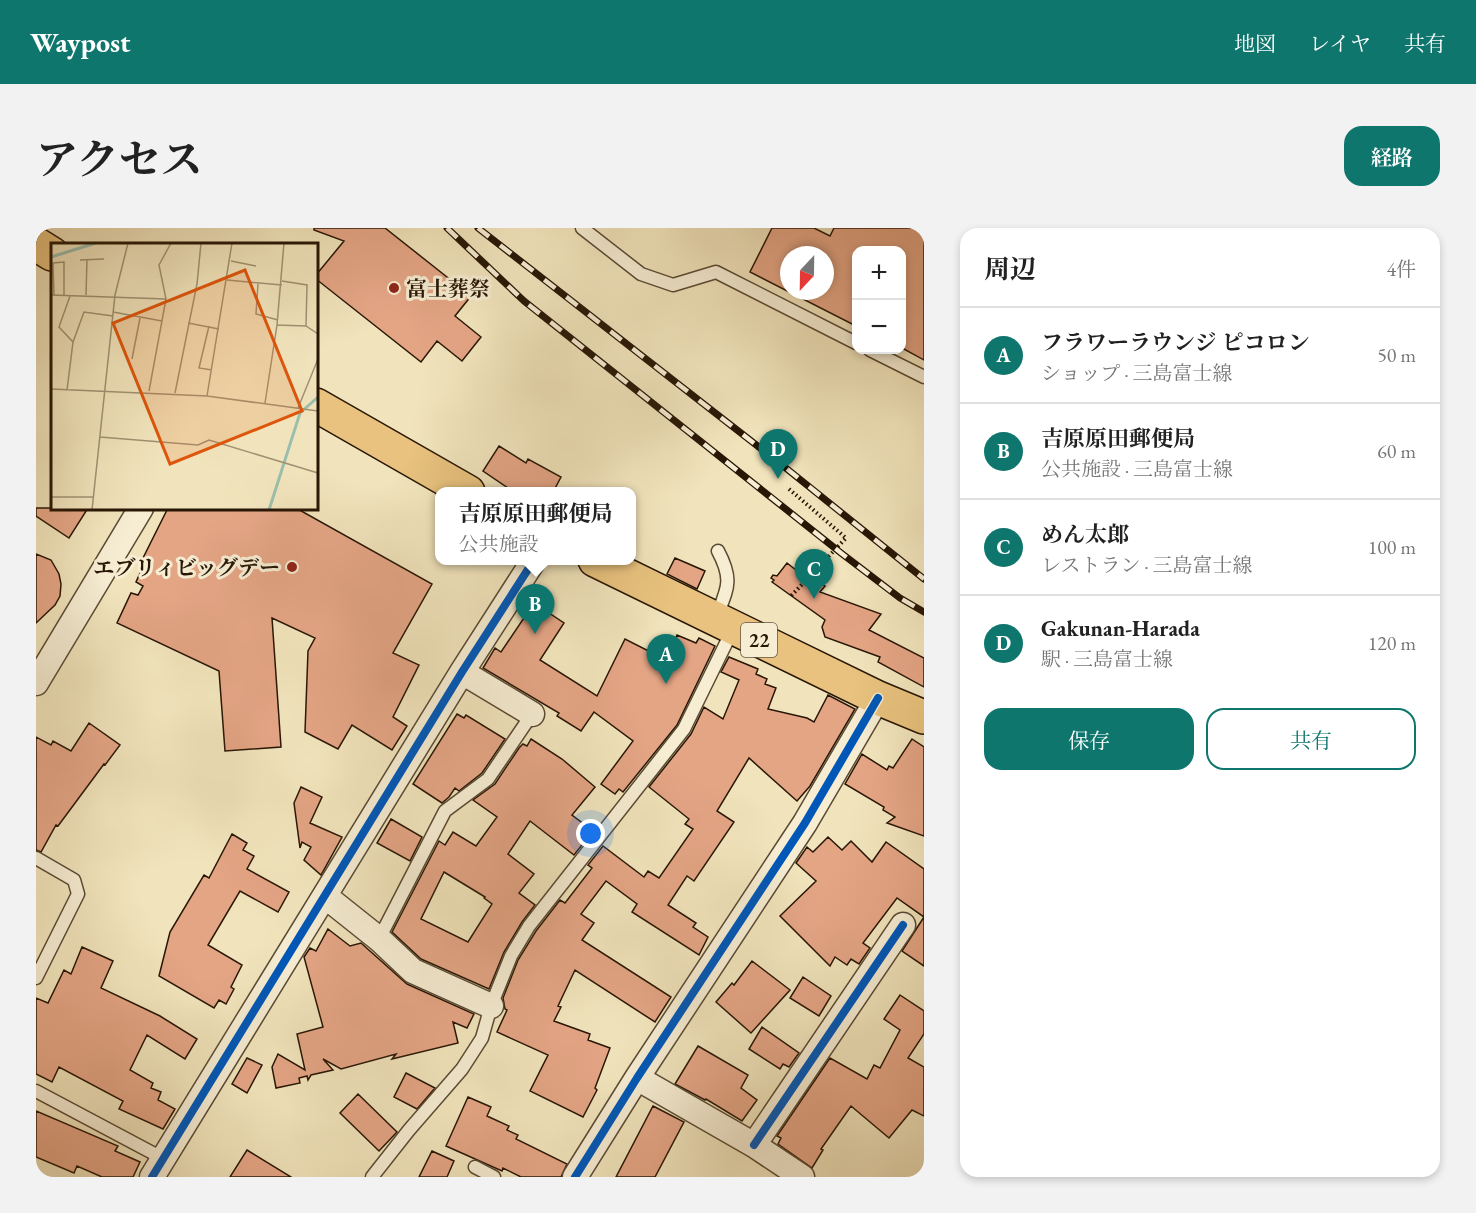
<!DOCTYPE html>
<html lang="ja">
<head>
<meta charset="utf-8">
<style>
  :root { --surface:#fff; --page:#f2f2f2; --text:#222; --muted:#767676; --line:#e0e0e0; --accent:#0f766e }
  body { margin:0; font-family:"EB Garamond","Noto Serif JP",serif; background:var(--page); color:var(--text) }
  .controls { position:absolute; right:18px; top:18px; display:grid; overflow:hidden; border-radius:12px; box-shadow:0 3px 9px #0003 }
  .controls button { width:54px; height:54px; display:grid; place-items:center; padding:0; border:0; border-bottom:2px solid var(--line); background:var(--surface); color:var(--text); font:30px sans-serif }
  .compass { position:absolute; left:744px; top:18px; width:54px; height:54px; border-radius:50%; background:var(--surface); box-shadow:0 3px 9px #0003; rotate:202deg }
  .you { position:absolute; left:555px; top:606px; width:21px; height:21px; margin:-15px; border:4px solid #fff; border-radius:50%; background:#1a73e8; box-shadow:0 0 0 9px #1a73e833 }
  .badge { display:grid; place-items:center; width:39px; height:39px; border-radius:50%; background:var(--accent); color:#fff; font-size:20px; font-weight:700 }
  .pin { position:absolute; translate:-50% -50px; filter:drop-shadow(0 2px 3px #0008) }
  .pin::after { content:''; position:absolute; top:32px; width:21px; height:18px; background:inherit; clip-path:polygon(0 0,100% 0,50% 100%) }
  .popup { position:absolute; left:399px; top:259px; width:201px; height:78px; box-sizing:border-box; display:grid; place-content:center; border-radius:12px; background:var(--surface); filter:drop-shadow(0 2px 4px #0005); font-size:20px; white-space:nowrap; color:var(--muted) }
  .popup b { font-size:22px; color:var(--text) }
  .popup::after { content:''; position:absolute; left:50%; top:100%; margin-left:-12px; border:12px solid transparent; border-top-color:var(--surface) }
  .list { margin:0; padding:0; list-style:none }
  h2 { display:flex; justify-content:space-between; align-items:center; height:78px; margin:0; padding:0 24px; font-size:26px }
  h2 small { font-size:20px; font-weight:400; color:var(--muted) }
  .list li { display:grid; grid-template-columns:39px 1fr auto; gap:18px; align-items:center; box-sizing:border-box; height:96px; padding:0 24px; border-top:2px solid var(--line) }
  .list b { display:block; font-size:22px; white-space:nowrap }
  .list p { margin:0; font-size:20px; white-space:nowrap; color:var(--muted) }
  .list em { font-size:20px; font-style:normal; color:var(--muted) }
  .actions { display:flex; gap:12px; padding:18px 24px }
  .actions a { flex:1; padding:14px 0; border:2px solid var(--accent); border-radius:18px; text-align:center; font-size:21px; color:var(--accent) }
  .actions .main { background:var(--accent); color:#fff }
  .map { position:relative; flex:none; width:888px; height:949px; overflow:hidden; border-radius:18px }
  header { display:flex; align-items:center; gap:36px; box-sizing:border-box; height:84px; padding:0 30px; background:var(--accent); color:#fff }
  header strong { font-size:28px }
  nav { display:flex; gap:33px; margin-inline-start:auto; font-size:21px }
  .intro { display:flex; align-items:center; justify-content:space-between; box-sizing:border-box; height:144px; padding:0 36px }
  h1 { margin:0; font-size:42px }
  .button { padding:15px 27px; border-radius:18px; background:var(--accent); color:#fff; font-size:21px; font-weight:700 }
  main { display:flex; gap:36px; padding:0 36px }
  aside { flex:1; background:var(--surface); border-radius:18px; box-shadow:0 3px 9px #0003 }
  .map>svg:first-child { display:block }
  .building { fill:#e4a585; stroke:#281605; stroke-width:1.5; fill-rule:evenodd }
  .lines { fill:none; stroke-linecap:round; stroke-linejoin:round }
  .service-casing { stroke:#5a4a33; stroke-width:15 }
  .minor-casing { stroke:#5a4a33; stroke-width:27 }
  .primary-casing { stroke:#281605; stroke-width:36 }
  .path { stroke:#281605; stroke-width:4; stroke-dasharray:1.5 3; stroke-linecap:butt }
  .service { stroke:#f6edd3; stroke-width:12 }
  .minor { stroke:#f6edd3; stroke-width:24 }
  .primary { stroke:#e8c27e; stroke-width:33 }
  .rail-casing { stroke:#281605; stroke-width:7 }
  .rail { stroke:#f6edd3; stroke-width:4.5; stroke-dasharray:14; stroke-linecap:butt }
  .cycleway-casing { stroke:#f6edd3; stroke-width:11 }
  .cycleway { stroke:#0057b8; stroke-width:8 }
  .poi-dot { fill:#8f2418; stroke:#f6edd3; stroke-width:2 }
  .labels { text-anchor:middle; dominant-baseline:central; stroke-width:6; stroke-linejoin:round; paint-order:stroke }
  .shield { fill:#f6edd3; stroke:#665643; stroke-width:1.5 }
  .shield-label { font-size:20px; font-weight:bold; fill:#281605 }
  .poi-label { font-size:21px; font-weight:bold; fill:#281605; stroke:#f6edd3; text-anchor:start }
  .inset-river { fill:none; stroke:#9bbfad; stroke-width:3 }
  .inset-road { fill:none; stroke:#a19273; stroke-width:1.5 }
  .view { fill:#de560c; fill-opacity:0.15; stroke:#de560c; stroke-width:3 }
  .inset-edge { fill:none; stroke:#281605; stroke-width:3 }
</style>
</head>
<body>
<header>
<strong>Waypost</strong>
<nav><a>地図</a><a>レイヤ</a><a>共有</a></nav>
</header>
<div class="intro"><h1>アクセス</h1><a class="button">経路</a></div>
<main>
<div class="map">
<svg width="888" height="949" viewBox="0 0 888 949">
  <rect width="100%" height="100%" fill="#f1e4bc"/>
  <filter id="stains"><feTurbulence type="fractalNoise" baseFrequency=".00333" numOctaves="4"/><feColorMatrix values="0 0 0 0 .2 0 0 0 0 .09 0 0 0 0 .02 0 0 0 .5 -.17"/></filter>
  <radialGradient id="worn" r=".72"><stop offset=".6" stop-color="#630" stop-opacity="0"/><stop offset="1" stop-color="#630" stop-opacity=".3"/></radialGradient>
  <path class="building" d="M 278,0 L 349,0 L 435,68 L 419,88 L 445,109 L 426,133 L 401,113 L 385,134 L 280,51 L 280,47 L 308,13 L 278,2 Z
    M 736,0 L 778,0 L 794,8 L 798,0 L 888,0 L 888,132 L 866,120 L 866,22 L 820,22 L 820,98 L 714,44 ZM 753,27 L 789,27 L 789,63 L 753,63 Z
    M 463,218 L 490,235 L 492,231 L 525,249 L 517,264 L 478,264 L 447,243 Z
    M 0,280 L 52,280 L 33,310 L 0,288 Z
    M 132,280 L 260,280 L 396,356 L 357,425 L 383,437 L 357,489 L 371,498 L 356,522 L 316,497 L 302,521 L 269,504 L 272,423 L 279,410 L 236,390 L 245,519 L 189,523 L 183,443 L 81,395 L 95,365 L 102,367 L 107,358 L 100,354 L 110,332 L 107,330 Z
    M 0,326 L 15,332 L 23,346 L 25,356 L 24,368 L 19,377 L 0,395 Z
    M 639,330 L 669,343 L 661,361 L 631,346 Z
    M 751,335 L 760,342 L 763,338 L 789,358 L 784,364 L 845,386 L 833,402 L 888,430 L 888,459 L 842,434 L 844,429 L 789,409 L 786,399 L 789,392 L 736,354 L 738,352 L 735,350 L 737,347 L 741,348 Z
    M 498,375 L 528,395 L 504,432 L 561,468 L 589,411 L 642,438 L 647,427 L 635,422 L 641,407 L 660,415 L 663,410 L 679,418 L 641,497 L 587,564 L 583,561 L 579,566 L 565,556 L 597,513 L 558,484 L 545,503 L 521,488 L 523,485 L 447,440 L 459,420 L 465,424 Z
    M 693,429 L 722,441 L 720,446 L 731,451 L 729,456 L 740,460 L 732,481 L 771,490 L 778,494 L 792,467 L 819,481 L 774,558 L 761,573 L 713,530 L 681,583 L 698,594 L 658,653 L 651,648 L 632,677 L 660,695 L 657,699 L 672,709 L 663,727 L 596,684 L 601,676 L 570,653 L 545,686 L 558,695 L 546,712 L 635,769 L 619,794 L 539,742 L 522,778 L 525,779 L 518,793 L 554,806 L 552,812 L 574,820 L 559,860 L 561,862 L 547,889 L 494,863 L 512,827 L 461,804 L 471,782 L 469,781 L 467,770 L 482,732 L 500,703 L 524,672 L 529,675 L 556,640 L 552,637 L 567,618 L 608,649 L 612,643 L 623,650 L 657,601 L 649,596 L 653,591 L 613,559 L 655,506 L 668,479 L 687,491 L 703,452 L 685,444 Z
    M 421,486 L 428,490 L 430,487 L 469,511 L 446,545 L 423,563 L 419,560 L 413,569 L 406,575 L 377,556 Z
    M 53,495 L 84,517 L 69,537 L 68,536 L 22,598 L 20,597 L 5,624 L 0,622 L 0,509 L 15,517 L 17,513 L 35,523 Z
    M 495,511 L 526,531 L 559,559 L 536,587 L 557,603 L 538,627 L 494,593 L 472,626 L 498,646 L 483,665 L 499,677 L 486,694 L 468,724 L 453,761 L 385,731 L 356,704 L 403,613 L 409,617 L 417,604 L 440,618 L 461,589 L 437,572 L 459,556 L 483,520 L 487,516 L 491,518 ZM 408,644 L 449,669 L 448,670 L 456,676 L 432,714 L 385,691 Z
    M 876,511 L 888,519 L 888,608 L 851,595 L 859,589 L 847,582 L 848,579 L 809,556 L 826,526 L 851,542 L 853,538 L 857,540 Z
    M 265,559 L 286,569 L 274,595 L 306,609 L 285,647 L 268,632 L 275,619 L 266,614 L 264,620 L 258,575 Z
    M 355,591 L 386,609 L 374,633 L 341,615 Z
    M 196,606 L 211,615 L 207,622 L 218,628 L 211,641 L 253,664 L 242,684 L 204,663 L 172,717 L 206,737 L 195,759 L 198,761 L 190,776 L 183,772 L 178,780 L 123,748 L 134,704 L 168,647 L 173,650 Z
    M 792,609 L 806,622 L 815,613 L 836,634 L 850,614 L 888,641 L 888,689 L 861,670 L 827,715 L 834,720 L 823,736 L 815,731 L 811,737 L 799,729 L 794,738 L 744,688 L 780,653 L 760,635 L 771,619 L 777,624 Z
    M 888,689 L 888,738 L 866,723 Z
    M 292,701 L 314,718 L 325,715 L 371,756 L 438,786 L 431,800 L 417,794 L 422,815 L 356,831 L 360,826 L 305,841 L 287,831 L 297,842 L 275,847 L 272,852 L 271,848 L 263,850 L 264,855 L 240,860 L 236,839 L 242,826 L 269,842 L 261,806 L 287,799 L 268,729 L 274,720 L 280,723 Z
    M 46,719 L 77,733 L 65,760 L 124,788 L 161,811 L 149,831 L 111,807 L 94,842 L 117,855 L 115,860 L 125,864 L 122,872 L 139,881 L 127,901 L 83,881 L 87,873 L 23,839 L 16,854 L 0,846 L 0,770 L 12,775 L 28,742 L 35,746 Z
    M 716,733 L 754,762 L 715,805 L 680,774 L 696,755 L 698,757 Z
    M 767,749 L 795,768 L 783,788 L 754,770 Z
    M 864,767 L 888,783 L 888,806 L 872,830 L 888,839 L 888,888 L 876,882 L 853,910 L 815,878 L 785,921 L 787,922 L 776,940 L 742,916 L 745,910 L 741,908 L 794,830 L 831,851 L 838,837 L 844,840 L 864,802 L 848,791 Z
    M 726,799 L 763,825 L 753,839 L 747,836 L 744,841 L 713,821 Z
    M 662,818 L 712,847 L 705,860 L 721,872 L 706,893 L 670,871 L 669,872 L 639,856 Z
    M 211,830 L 226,837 L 211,865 L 196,856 Z
    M 370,845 L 399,860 L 381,881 L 358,869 Z
    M 322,866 L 361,904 L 343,923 L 304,885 Z
    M 432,869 L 455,879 L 451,888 L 473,898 L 471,902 L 482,907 L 480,911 L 531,936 L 525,949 L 485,949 L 467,940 L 466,943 L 410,918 Z
    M 617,878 L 648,894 L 619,949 L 580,949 Z
    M 0,883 L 82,918 L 79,923 L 104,934 L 97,949 L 66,949 L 41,938 L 38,945 L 0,929 Z
    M 211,922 L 255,949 L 194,949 Z
    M 396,923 L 418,933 L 411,949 L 383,949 Z"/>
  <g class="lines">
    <defs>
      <path id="service" d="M 546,0 L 605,46 L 637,57 L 680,44 L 820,115
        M 834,122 L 888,149
        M 680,390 C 691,361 698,353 682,323
        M 0,630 L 38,652 L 42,666 L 0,750
        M 343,711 L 409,583 L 452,551 L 496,486
        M 0,863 L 128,931
        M 439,939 L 458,949
        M 336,949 L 373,902 L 426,841 L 446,810 L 455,778 L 475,728 L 493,698 L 648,501 L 697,401"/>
      <path id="minor" d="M 426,444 L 496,486
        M 0,455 L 105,280
        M 289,668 L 343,711 L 377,743 L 455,778
        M 601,850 L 718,917 L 766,949
        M 718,917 L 867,697
        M 116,949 L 426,444 L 498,332
        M 539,949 L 601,850 L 769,595 L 842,470"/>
      <path id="primary" d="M 0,16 L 16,26
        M 280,177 L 432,264
        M 559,332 L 842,470 L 888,489"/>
    </defs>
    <use href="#service" class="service-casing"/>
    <use href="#minor" class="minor-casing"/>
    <use href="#primary" class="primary-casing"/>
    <path class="path" d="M 753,261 L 810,310 L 754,369"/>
    <use href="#service" class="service"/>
    <use href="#minor" class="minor"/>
    <use href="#primary" class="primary"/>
    <defs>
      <path id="rail" d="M 411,0 L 488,73 L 805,325 L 864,370 L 888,384
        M 442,0 L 751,241 L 888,351"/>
    </defs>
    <use href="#rail" class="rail-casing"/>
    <use href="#rail" class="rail"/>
    <defs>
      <path id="cycleway" d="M 718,917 L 867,697
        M 116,949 L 426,444 L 498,332
        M 539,949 L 601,850 L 769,595 L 842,470"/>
    </defs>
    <use href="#cycleway" class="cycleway-casing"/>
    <use href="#cycleway" class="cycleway"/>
  </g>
  <g class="poi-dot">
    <circle cx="358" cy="60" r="6"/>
    <circle cx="256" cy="339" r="6"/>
  </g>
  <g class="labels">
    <rect class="shield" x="705" y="395" width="36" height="34" rx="4.5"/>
    <g class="shield-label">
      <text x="723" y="412">22</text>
    </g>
    <g class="poi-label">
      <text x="370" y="60">富士葬祭</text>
      <text x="244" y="339" text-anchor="end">エブリィビッグデー</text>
    </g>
  </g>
  <g transform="translate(15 15)">
    <rect width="267" height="267" fill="#f1e4bc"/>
    <path class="inset-river" d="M 0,14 L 45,0M 218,267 L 249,170 L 267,154"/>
    <path class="inset-road" d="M 29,17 L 53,16M 180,18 L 205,23M 176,37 L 231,42M 231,38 L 256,42 L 255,83M 207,41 L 205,71 L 227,77M 0,52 L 115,56M 35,52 L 36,16M 3,53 L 2,20 L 13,19 L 13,53M 19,53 L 8,84 L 22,99M 62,69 L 111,78M 137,80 L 168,86M 226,82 L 255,83 L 267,91M 158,83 L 148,125 L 161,127M 81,116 L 89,75M 0,146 L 156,153 L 267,168M 16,147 L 22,99 L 33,69 L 62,73M 98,148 L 115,56 L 108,22 L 120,0M 124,150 L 146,41 L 150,0M 156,153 L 181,0M 214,160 L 226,82 L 233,0M 247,165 L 267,116M 49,194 L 147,202 L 158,197 L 267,230M 0,254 L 42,254M 41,267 L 64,52 L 77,0"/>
    <path class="view" d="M 194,27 L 251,168 L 119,221 L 62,80 Z"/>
    <rect width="267" height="267" class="inset-edge"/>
  </g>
  <rect width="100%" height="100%" filter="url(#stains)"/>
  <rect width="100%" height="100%" fill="url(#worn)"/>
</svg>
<div class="controls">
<button>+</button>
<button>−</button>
</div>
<svg class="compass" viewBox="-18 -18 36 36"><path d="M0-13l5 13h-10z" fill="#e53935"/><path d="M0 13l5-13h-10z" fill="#767676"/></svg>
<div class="you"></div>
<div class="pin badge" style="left:630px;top:456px">A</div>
<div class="pin badge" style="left:499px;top:406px">B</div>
<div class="popup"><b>吉原原田郵便局</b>公共施設</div>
<div class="pin badge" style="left:778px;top:371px">C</div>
<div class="pin badge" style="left:742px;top:251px">D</div>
</div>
<aside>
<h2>周辺<small>4件</small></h2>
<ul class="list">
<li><span class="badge">A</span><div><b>フラワーラウンジ ピコロン</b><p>ショップ · 三島富士線</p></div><em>50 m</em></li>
<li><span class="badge">B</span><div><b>吉原原田郵便局</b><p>公共施設 · 三島富士線</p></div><em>60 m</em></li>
<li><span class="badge">C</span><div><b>めん太郎</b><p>レストラン · 三島富士線</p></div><em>100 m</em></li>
<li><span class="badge">D</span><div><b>Gakunan-Harada</b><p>駅 · 三島富士線</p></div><em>120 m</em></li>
</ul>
<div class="actions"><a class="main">保存</a><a>共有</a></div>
</aside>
</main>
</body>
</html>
